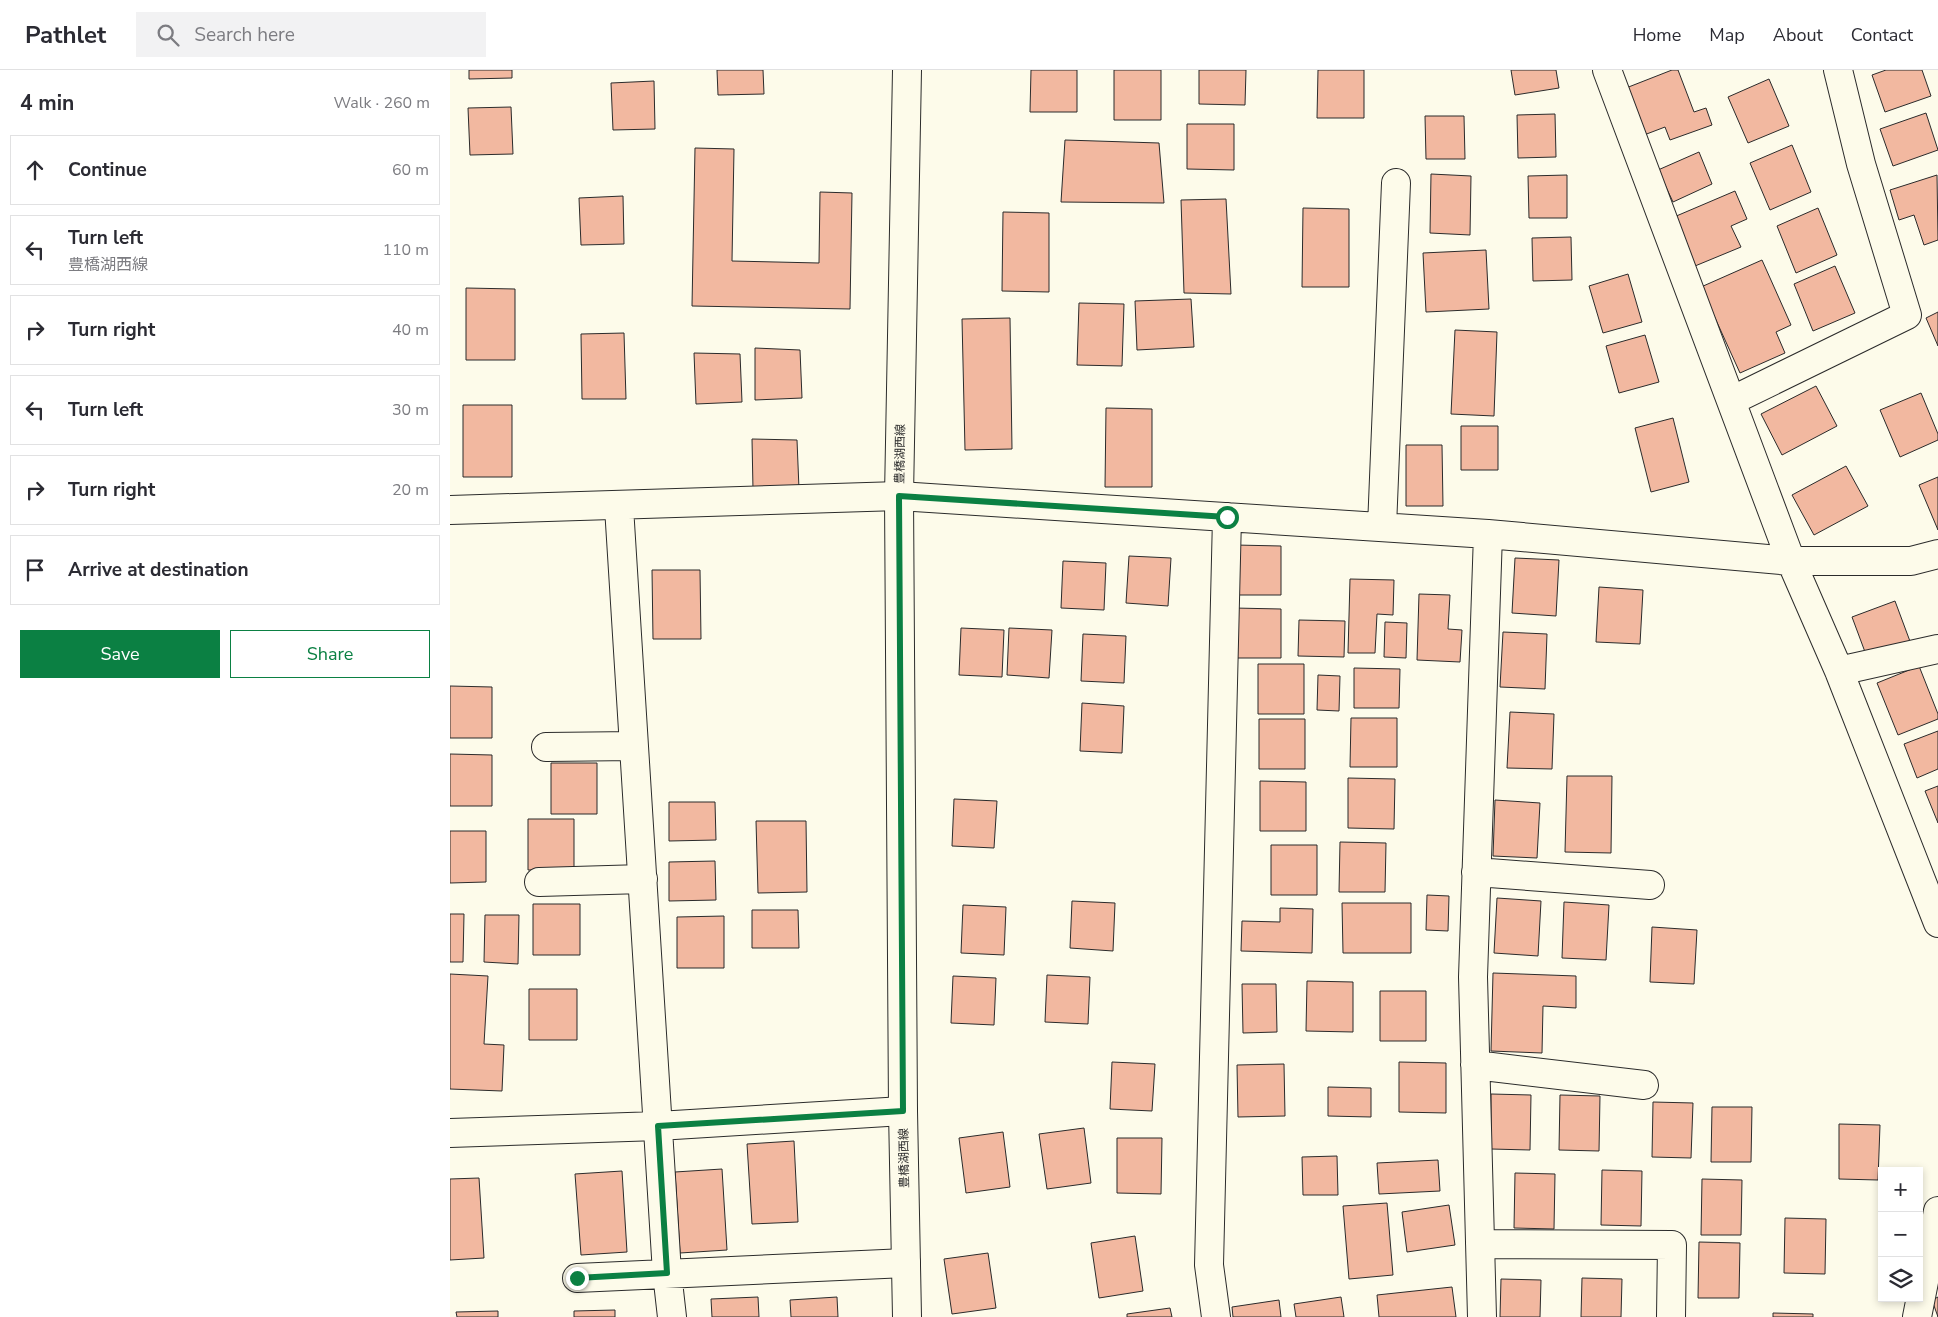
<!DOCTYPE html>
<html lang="en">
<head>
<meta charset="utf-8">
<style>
  :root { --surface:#fff; --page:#f2f2f3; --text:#2b2b33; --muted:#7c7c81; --line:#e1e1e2; --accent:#0b8043 }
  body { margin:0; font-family:"Nunito Sans","Noto Sans JP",sans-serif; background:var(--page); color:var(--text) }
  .controls { position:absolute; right:15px; bottom:15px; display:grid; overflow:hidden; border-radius:0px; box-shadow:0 2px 8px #0003 }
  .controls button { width:45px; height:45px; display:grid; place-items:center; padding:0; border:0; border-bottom:1px solid var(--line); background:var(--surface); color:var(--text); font:25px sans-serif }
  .stop { position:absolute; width:15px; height:15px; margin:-11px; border:4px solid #0b8043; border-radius:50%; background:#fff }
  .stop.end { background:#0b8043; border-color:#fff; box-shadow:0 1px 5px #0008 }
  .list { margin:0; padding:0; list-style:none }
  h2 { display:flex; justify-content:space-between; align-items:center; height:65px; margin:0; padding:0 20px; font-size:21px }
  h2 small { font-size:16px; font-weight:400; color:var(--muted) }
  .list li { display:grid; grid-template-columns:32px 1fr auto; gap:15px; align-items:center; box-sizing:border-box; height:70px; margin:0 10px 10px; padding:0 10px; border:1px solid var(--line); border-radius:0px }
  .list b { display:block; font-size:19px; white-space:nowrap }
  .list p { margin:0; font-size:16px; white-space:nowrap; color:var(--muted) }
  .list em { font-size:16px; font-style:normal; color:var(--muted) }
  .actions { display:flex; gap:10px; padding:15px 20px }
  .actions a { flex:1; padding:11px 0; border:1px solid var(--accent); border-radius:0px; text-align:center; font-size:18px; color:var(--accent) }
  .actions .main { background:var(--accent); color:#fff }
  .icon { flex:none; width:28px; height:28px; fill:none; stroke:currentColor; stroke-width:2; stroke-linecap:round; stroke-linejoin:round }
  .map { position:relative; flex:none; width:1488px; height:1247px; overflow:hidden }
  header { display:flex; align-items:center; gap:30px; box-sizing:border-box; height:70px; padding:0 25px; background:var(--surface); border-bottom:1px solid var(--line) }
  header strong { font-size:24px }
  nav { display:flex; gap:28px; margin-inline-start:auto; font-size:18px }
  .search { width:350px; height:45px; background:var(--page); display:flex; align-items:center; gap:12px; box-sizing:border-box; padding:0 18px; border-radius:0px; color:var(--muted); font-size:19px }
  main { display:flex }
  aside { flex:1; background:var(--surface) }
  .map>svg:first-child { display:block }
  .building { fill:#f2b8a0; stroke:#2b2b2b }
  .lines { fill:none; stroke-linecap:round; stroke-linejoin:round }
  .minor-casing { stroke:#2b2b2b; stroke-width:30 }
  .primary-casing { stroke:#2b2b2b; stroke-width:30 }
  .minor { stroke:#fdfbea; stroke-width:28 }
  .primary { stroke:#fdfbea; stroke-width:28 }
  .route { stroke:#0b8043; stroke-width:6 }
  .labels { text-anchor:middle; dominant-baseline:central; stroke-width:4; stroke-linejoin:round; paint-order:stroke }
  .street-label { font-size:12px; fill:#2b2b2b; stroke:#fdfbea }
</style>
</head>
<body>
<header>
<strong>Pathlet</strong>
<div class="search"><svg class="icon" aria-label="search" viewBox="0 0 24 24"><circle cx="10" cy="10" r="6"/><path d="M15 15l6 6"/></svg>Search here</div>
<nav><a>Home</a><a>Map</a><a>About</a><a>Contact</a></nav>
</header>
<main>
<aside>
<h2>4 min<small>Walk · 260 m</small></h2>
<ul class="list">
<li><svg class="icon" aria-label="ahead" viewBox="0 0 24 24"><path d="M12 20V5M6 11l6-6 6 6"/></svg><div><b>Continue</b></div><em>60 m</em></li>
<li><svg class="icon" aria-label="left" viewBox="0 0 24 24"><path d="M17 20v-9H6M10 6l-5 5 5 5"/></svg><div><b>Turn left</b><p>豊橋湖西線</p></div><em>110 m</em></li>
<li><svg class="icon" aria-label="right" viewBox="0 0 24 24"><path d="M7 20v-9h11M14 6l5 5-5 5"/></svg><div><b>Turn right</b></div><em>40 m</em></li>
<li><svg class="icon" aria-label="left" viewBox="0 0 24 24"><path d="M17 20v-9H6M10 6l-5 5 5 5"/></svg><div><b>Turn left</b></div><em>30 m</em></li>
<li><svg class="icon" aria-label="right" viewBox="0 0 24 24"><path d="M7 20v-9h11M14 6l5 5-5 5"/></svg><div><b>Turn right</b></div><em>20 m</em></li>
<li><svg class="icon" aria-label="arrive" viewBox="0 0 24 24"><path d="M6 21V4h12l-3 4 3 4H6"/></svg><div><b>Arrive at destination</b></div></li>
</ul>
<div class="actions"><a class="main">Save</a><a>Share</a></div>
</aside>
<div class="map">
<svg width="1488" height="1247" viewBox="0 0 1488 1247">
  <rect width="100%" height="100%" fill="#fdfbea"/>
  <path class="building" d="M 19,0 L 62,0 L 62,8 L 19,9 Z
    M 267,0 L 313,0 L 314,24 L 268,25 Z
    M 581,0 L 627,0 L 627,42 L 580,42 Z
    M 664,0 L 711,0 L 711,50 L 664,50 Z
    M 749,0 L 796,0 L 795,35 L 749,34 Z
    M 868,0 L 914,0 L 914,48 L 867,48 Z
    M 1061,0 L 1106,0 L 1109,18 L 1065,25 Z
    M 1222,0 L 1228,0 L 1244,42 L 1256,38 L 1262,55 L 1220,70 L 1215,57 L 1194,65 L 1176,18 Z
    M 1436,0 L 1472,0 L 1481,26 L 1435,42 L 1422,5 Z
    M 1319,9 L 1339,56 L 1298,73 L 1278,27 Z
    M 204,11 L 205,59 L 163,60 L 161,13 Z
    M 61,37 L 63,84 L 20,85 L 18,38 Z
    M 1476,43 L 1488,80 L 1443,96 L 1430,59 Z
    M 1105,44 L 1106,87 L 1068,88 L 1067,45 Z
    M 975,46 L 1014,46 L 1015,89 L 976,89 Z
    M 737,54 L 784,54 L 784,100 L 737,99 Z
    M 615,70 L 709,73 L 714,133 L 611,132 Z
    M 1342,75 L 1361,122 L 1320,140 L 1300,93 Z
    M 245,78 L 284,79 L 282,191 L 369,193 L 370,122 L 402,123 L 400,239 L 242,236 Z
    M 1249,82 L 1262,114 L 1223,132 L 1208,100 Z
    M 981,104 L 1021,106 L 1020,165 L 980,163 Z
    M 1117,105 L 1117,148 L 1079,148 L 1078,106 Z
    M 1487,105 L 1488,170 L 1474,175 L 1464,145 L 1449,150 L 1440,120 Z
    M 1285,121 L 1297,149 L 1281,156 L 1291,177 L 1245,196 L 1224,147 Z
    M 173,126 L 174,174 L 131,175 L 129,128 Z
    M 776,129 L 781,224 L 734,223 L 731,130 Z
    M 853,138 L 899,139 L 899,217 L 852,217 Z
    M 1368,138 L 1387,185 L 1346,203 L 1327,156 Z
    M 553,142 L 599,143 L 599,222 L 552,221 Z
    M 1121,167 L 1122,210 L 1083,211 L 1082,168 Z
    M 1036,180 L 1039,239 L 976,242 L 973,183 Z
    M 1312,190 L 1341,255 L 1326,262 L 1335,283 L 1290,303 L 1251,217 Z
    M 1385,196 L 1405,243 L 1363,261 L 1344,214 Z
    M 1178,204 L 1192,252 L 1153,263 L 1139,216 Z
    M 16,218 L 65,219 L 65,290 L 16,290 Z
    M 741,229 L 744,277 L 687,280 L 685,231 Z
    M 629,233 L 674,234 L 672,296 L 627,295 Z
    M 1488,242 L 1488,276 L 1476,248 Z
    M 560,248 L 562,379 L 515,380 L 512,249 Z
    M 1005,260 L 1047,262 L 1044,346 L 1001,344 Z
    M 174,263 L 176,329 L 132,329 L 131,264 Z
    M 1195,265 L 1209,312 L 1169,323 L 1156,276 Z
    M 305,278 L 350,280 L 352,328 L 305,330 Z
    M 244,283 L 290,284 L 292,332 L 246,334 Z
    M 1366,316 L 1387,356 L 1332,385 L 1311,344 Z
    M 1471,323 L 1488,364 L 1488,370 L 1450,387 L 1430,340 Z
    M 13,335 L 62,335 L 62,407 L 13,407 Z
    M 656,338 L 702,339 L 702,417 L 655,417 Z
    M 1223,348 L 1239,412 L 1201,422 L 1185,358 Z
    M 1011,356 L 1048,356 L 1048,400 L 1011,400 Z
    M 302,369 L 347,370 L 349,419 L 303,420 Z
    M 956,375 L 992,375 L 993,436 L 956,436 Z
    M 1396,396 L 1418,436 L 1364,465 L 1342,425 Z
    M 1488,407 L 1488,460 L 1469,415 Z
    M 785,475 L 831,476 L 831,525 L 785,525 Z
    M 679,486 L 721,488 L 718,536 L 676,533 Z
    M 1065,488 L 1109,490 L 1106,546 L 1062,543 Z
    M 613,491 L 656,493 L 654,540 L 611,538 Z
    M 202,500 L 250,500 L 251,569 L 203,569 Z
    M 900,509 L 944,510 L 943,545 L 927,544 L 925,583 L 898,583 Z
    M 1149,517 L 1193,520 L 1190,574 L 1146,572 Z
    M 969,524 L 1000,525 L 998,559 L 1012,560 L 1010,592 L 967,590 Z
    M 1445,531 L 1461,574 L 1418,590 L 1402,547 Z
    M 784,538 L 831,539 L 831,588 L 785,588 Z
    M 849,550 L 895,551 L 894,587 L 848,586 Z
    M 935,552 L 957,553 L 956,588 L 934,587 Z
    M 511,558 L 554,560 L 552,607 L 509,605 Z
    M 559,558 L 602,560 L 599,608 L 557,605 Z
    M 1053,562 L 1097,564 L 1095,619 L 1050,617 Z
    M 633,564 L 676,566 L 674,613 L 631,611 Z
    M 808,594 L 854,594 L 854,644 L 808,644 Z
    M 1469,596 L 1488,644 L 1488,649 L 1448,665 L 1427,613 Z
    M 904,598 L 950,599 L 949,638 L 904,638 Z
    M 868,605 L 890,606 L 889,641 L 867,640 Z
    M 0,616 L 42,617 L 42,668 L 0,668 Z
    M 632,633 L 674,636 L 672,683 L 630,681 Z
    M 1060,642 L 1104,644 L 1102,699 L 1057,698 Z
    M 901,648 L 947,648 L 947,697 L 900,697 Z
    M 809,649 L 855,649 L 855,699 L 809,699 Z
    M 1488,661 L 1488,699 L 1467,708 L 1454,674 Z
    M 0,684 L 42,685 L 42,736 L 0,736 Z
    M 101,693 L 147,693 L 147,744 L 101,744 Z
    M 1117,706 L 1162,706 L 1161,783 L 1115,782 Z
    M 898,708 L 945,709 L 944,759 L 898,758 Z
    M 810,711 L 856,712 L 856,761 L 810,761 Z
    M 1488,716 L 1488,753 L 1475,721 Z
    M 504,729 L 547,731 L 544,778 L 502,776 Z
    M 1045,730 L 1090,733 L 1087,788 L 1043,786 Z
    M 219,732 L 265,732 L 266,770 L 219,771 Z
    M 78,749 L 124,749 L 124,800 L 78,800 Z
    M 306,751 L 356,751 L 357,822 L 308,823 Z
    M 0,761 L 36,761 L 36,812 L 0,813 Z
    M 890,772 L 936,773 L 935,822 L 889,822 Z
    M 821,775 L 867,775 L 867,825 L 821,825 Z
    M 265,791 L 266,830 L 219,831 L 219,792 Z
    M 977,825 L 999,826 L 998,861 L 976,860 Z
    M 1047,828 L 1091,831 L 1088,886 L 1044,883 Z
    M 622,831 L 665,833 L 663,881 L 620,878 Z
    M 1114,832 L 1159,835 L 1156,890 L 1112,888 Z
    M 892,833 L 961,833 L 961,883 L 893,883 Z
    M 83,834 L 130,834 L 130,885 L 83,885 Z
    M 513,835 L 556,837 L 554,885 L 511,883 Z
    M 830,838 L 863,839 L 862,883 L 791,881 L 792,851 L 830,852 Z
    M 302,840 L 348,840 L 349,878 L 302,878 Z
    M 0,844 L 14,844 L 13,892 L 0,892 Z
    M 35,845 L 69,845 L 68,894 L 34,892 Z
    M 274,846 L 274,898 L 227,898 L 227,847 Z
    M 1202,857 L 1247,860 L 1244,914 L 1200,912 Z
    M 1043,903 L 1126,906 L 1126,938 L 1093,936 L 1092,983 L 1041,981 Z
    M 0,904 L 38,906 L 34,974 L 54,975 L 52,1021 L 0,1019 Z
    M 597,905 L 640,907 L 638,954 L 595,952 Z
    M 503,906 L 546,908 L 544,955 L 501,953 Z
    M 857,911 L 903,912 L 903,962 L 856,961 Z
    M 792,914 L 826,914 L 827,962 L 793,963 Z
    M 79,919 L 127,919 L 127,970 L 79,970 Z
    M 930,921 L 976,921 L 976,971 L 930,971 Z
    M 662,992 L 705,994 L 702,1041 L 660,1039 Z
    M 949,992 L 996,993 L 996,1043 L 949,1042 Z
    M 834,994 L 835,1046 L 788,1047 L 787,995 Z
    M 878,1017 L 921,1018 L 921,1047 L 878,1046 Z
    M 1041,1024 L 1081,1025 L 1080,1080 L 1041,1079 Z
    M 1110,1025 L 1150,1026 L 1149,1081 L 1109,1080 Z
    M 1203,1032 L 1243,1033 L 1241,1088 L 1202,1087 Z
    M 1262,1037 L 1302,1037 L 1301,1092 L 1261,1092 Z
    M 1389,1054 L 1430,1055 L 1428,1110 L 1389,1109 Z
    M 634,1058 L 641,1113 L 597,1119 L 589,1064 Z
    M 553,1062 L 560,1117 L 516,1123 L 509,1068 Z
    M 667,1068 L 712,1068 L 711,1124 L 667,1123 Z
    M 344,1071 L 348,1152 L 302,1154 L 297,1074 Z
    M 887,1086 L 888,1125 L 853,1125 L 852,1087 Z
    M 988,1090 L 990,1121 L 929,1124 L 927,1093 Z
    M 272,1099 L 277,1180 L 230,1183 L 225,1102 Z
    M 1152,1100 L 1192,1101 L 1191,1156 L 1151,1155 Z
    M 172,1101 L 177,1182 L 131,1185 L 125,1104 Z
    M 1065,1103 L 1105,1104 L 1104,1159 L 1064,1158 Z
    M 29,1108 L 34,1188 L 0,1190 L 0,1109 Z
    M 1252,1109 L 1292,1110 L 1291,1165 L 1251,1165 Z
    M 937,1133 L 943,1205 L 899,1209 L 893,1136 Z
    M 999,1135 L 1005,1175 L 957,1182 L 952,1142 Z
    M 1335,1148 L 1376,1149 L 1375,1204 L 1334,1203 Z
    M 685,1166 L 693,1221 L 649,1228 L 641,1173 Z
    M 1249,1172 L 1290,1173 L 1289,1228 L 1248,1228 Z
    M 538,1183 L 546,1238 L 502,1244 L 494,1189 Z
    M 1132,1208 L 1172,1209 L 1171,1247 L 1131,1247 Z
    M 1051,1209 L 1091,1210 L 1090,1247 L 1050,1247 Z
    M 1002,1217 L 1006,1247 L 929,1247 L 927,1225 Z
    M 308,1227 L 309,1247 L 262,1247 L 261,1229 Z
    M 387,1227 L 388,1247 L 341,1247 L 340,1230 Z
    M 891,1227 L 894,1247 L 846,1247 L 844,1234 Z
    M 1488,1227 L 1488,1247 L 1482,1230 Z
    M 829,1230 L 831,1247 L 783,1247 L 782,1237 Z
    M 720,1238 L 722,1247 L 677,1247 L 677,1244 Z
    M 165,1240 L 165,1247 L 124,1247 L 124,1241 Z
    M 48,1241 L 48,1247 L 7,1247 L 6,1242 Z
    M 1323,1243 L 1363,1244 L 1363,1247 L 1323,1247 Z"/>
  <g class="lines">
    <defs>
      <path id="minor" d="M 1157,0 L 1341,491 L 1389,601 L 1488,853
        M 1281,331 L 1457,245 L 1411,94 L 1388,0
        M 169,437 L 217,1203 L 222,1247
        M 0,440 L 449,426 L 1038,464 L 1341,491 L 1461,491 L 1488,484
        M 932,457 L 946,113
        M 1389,601 L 1488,579
        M 96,677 L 184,676
        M 1026,802 L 1200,815
        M 89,812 L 193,809
        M 1025,995 L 1194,1015
        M 0,1063 L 208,1056 L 453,1041
        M 1030,1174 L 1222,1175 L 1221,1247
        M 127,1208 L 456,1193
        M 766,1247 L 759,1195 L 777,447
        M 1032,1247 L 1023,907 L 1038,464
        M 1467,1247 L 1488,1141"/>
      <path id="primary" d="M 457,0 L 449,426 L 453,1041 L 457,1247"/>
    </defs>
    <use href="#minor" class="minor-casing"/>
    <use href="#primary" class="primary-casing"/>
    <use href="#minor" class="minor"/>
    <use href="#primary" class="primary"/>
  </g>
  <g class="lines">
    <path class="route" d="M 127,1208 L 217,1203 L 208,1056 L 453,1041 L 449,426 L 777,447"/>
  </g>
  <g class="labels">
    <g class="street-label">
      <text transform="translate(450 384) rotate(-89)">豊橋湖西線</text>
      <text transform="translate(454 1088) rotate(-91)">豊橋湖西線</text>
    </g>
  </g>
</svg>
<div class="controls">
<button>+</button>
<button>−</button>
<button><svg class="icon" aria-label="layers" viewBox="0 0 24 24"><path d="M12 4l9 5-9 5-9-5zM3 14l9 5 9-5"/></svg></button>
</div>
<div class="stop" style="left:777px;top:447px"></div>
<div class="stop end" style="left:127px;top:1208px"></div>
</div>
</main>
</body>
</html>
